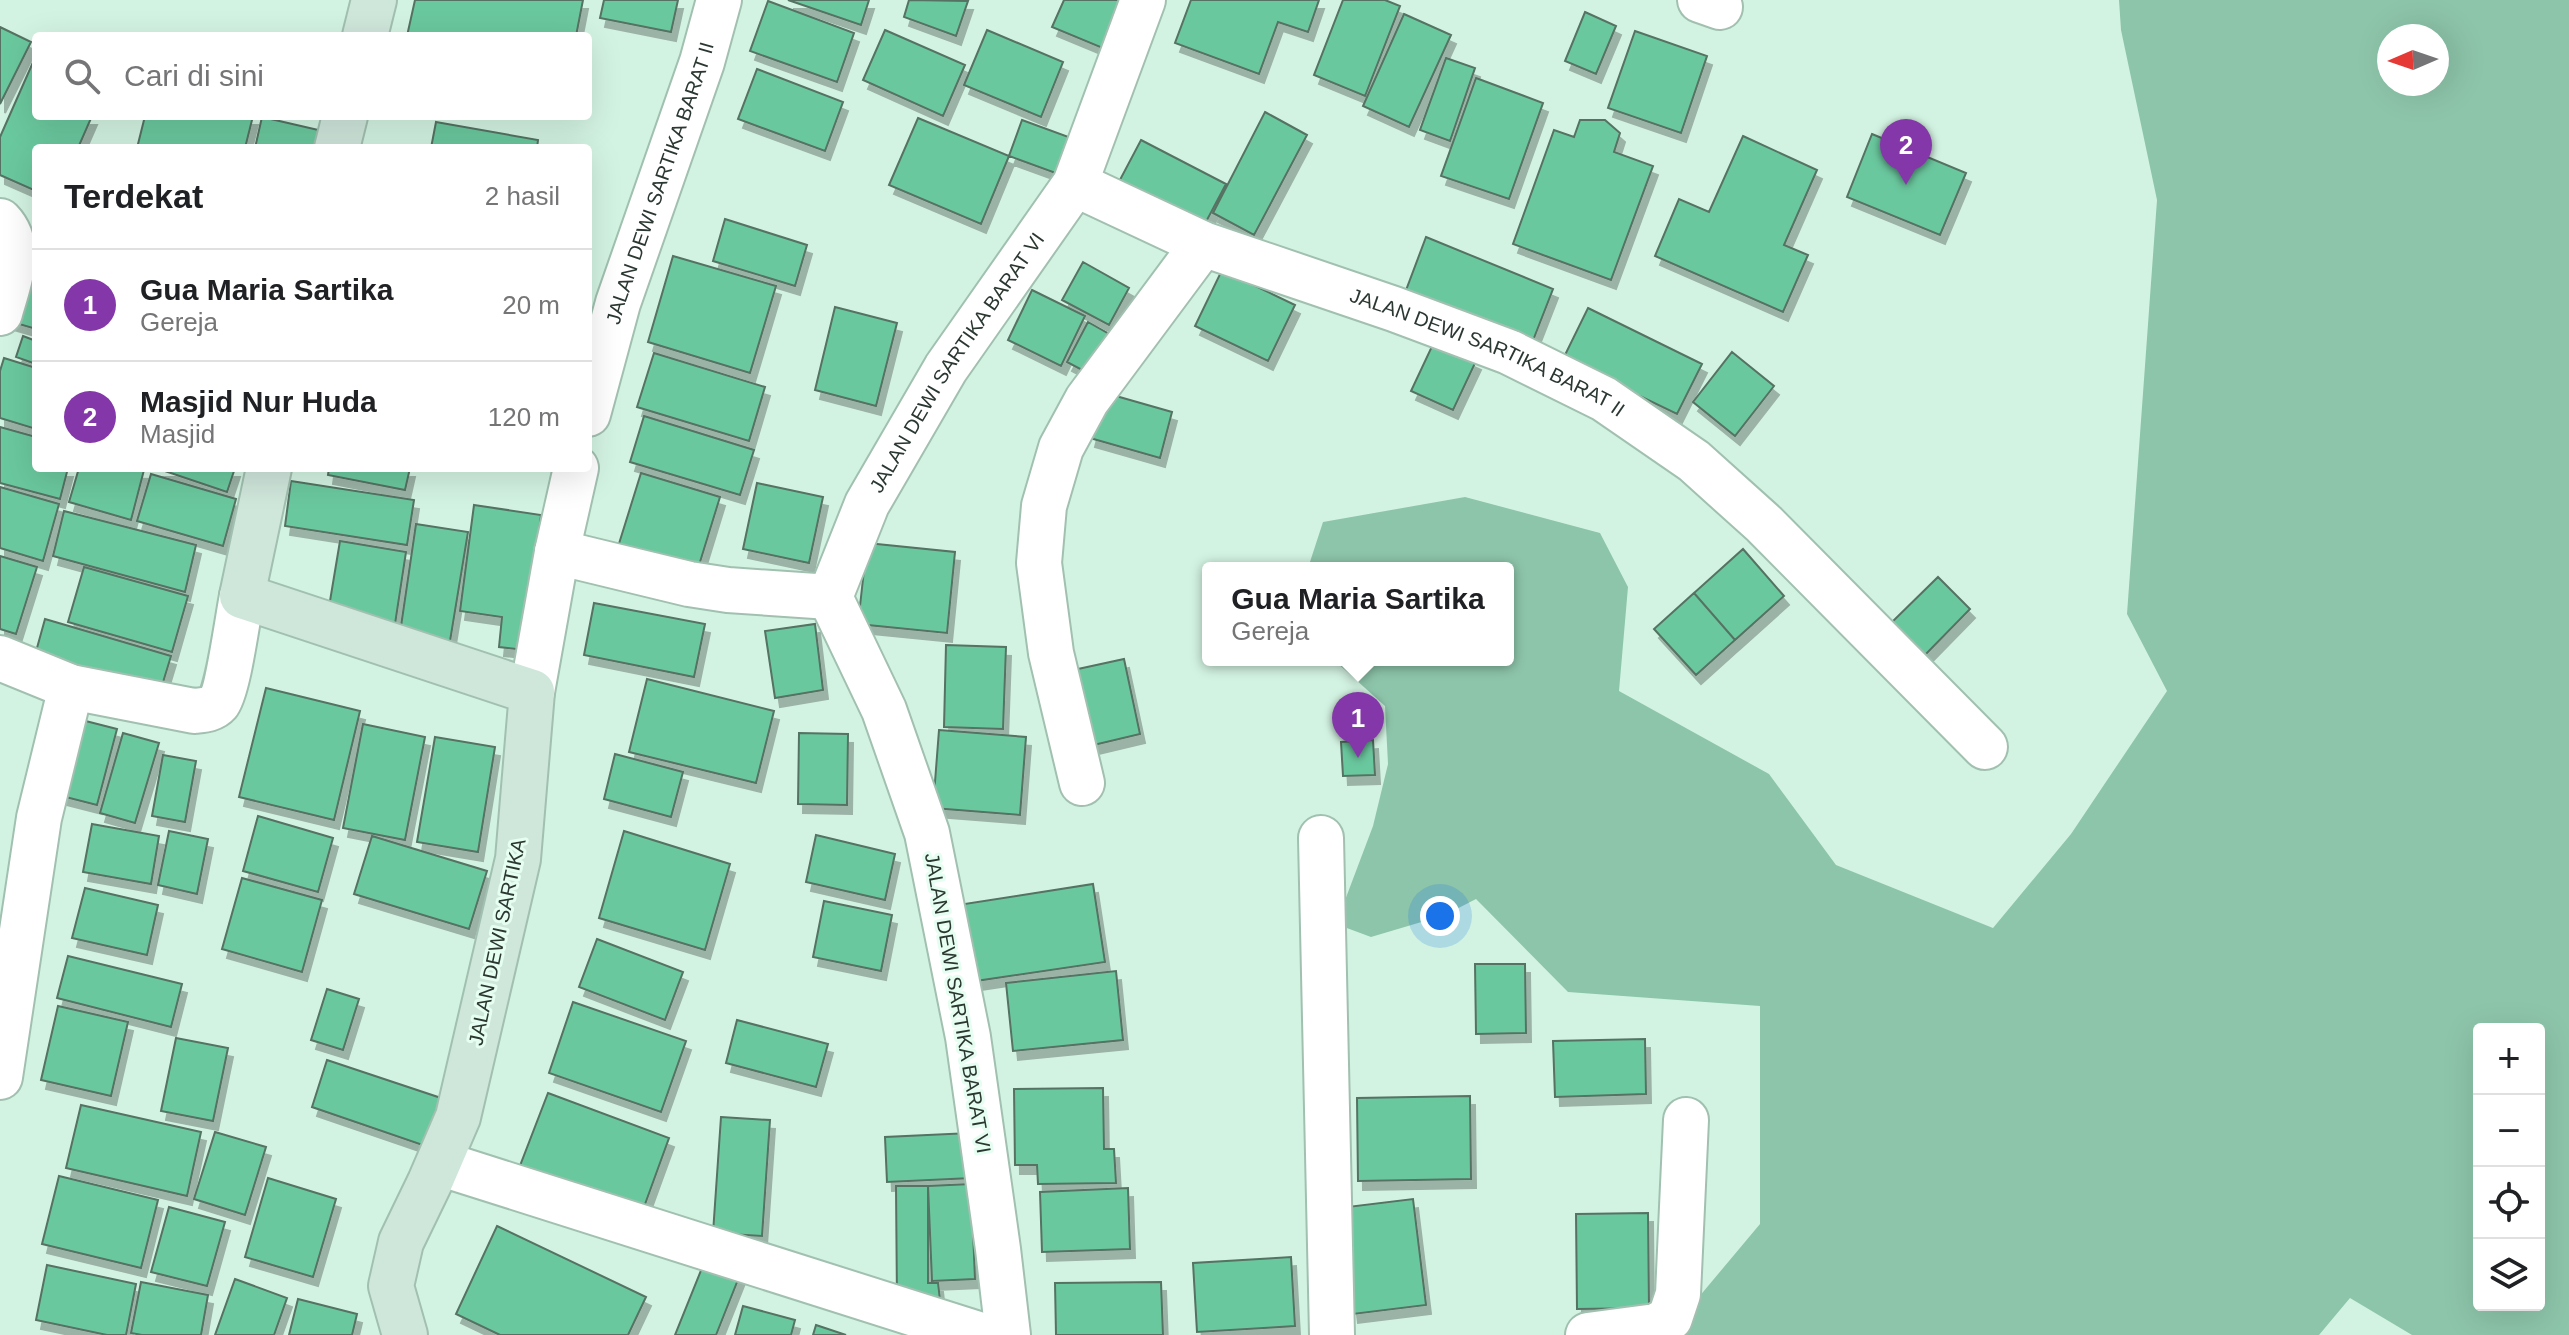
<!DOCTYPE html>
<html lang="id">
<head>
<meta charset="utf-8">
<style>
  :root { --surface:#fff; --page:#f2f2f2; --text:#202124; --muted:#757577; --line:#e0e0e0; --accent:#8437a8 }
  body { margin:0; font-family:Arial,sans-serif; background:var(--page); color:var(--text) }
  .controls { position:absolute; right:24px; bottom:24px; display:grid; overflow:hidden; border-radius:8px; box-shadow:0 8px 32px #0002 }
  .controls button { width:72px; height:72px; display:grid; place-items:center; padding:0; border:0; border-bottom:2px solid var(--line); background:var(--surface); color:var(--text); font:40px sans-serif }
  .compass { position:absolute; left:2377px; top:24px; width:72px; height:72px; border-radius:50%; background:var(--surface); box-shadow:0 8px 32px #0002; rotate:268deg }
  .you { position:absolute; left:1440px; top:916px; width:28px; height:28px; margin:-20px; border:6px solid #fff; border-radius:50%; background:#1a73e8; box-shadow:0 0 0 12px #1a73e833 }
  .badge { display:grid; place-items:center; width:52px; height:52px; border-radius:50%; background:var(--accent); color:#fff; font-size:26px; font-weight:700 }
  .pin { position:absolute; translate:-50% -66px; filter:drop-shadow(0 2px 4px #0008) }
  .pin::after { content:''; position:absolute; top:42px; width:28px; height:24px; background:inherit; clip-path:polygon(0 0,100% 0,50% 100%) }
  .popup { position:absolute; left:1202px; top:562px; width:312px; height:104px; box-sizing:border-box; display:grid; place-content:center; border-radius:8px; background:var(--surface); filter:drop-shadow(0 2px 6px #0005); font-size:26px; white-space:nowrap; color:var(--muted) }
  .popup b { font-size:30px; color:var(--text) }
  .popup::after { content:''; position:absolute; left:50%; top:100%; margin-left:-16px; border:16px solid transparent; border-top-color:var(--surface) }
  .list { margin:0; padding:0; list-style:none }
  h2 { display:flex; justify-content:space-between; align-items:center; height:104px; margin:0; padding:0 32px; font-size:34px }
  h2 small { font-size:26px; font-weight:400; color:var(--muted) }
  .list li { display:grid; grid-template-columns:52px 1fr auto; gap:24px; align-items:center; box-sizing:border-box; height:112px; padding:0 32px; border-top:2px solid var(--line) }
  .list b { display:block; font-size:30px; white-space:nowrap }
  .list p { margin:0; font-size:26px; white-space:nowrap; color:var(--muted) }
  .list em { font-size:26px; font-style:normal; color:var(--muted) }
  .icon { flex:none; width:44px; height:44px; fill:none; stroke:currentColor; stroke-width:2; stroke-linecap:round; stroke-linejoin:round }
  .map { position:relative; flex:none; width:2569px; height:1335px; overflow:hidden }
  .search { position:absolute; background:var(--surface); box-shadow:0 8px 32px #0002; left:32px; top:32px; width:560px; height:88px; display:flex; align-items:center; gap:20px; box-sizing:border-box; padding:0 28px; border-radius:8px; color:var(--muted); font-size:30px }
  .panel { position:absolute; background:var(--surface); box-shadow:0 8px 32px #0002; left:32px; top:144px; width:560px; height:328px; border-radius:8px }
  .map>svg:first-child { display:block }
  .green { fill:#8dc5aa; fill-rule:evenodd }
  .building { fill:#6bc89e; stroke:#557263; stroke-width:2; filter:url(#shadow) }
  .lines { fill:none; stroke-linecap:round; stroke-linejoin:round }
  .street-casing { stroke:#a1c0b0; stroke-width:48 }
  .secondary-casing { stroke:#a1c0b0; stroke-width:48 }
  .street { stroke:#fff; stroke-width:44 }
  .secondary { stroke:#cfe6db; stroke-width:44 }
  .labels { text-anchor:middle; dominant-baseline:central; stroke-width:6; stroke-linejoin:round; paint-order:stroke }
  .street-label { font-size:20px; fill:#2b3731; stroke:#e5fef1 }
</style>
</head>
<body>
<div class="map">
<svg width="2569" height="1335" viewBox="0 0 2569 1335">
  <defs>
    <filter id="shadow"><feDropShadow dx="5" dy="9" stdDeviation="0" flood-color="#0004"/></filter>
  </defs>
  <rect width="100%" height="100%" fill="#d3f3e2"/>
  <path class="green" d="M 2119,0 L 2569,0 L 2569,1335 L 2412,1335 L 2350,1298 L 2319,1335 L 1667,1335 L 1760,1224 L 1760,1006 L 1568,992 L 1476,899 L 1445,915 L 1371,937 L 1336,924 L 1373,826 L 1388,764 L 1385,706 L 1334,660 L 1508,660 L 1508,568 L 1308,568 L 1323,522 L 1465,497 L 1600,533 L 1628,587 L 1619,691 L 1769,774 L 1836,865 L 1993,928 L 2071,834 L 2167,691 L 2127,614 L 2157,200 L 2121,30 ZM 2389,36 L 2437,36 L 2437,84 L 2389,84 ZM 2479,1029 L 2539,1029 L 2539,1305 L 2479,1305 Z"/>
  <path class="building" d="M 415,0 L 583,0 L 576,36 L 407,36 Z
    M 604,0 L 678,0 L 671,32 L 600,18 Z
    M 788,0 L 869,0 L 861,25 Z
    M 909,0 L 968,1 L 956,36 L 904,17 Z
    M 1064,0 L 1125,0 L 1105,49 L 1052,27 Z
    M 1191,0 L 1319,0 L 1308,32 L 1278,22 L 1259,74 L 1175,43 Z
    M 1343,0 L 1385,0 L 1400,6 L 1365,96 L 1314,75 Z
    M 768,1 L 854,33 L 837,82 L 750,51 Z
    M 1585,12 L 1616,26 L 1596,74 L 1565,61 Z
    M 1404,14 L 1451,35 L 1409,127 L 1363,106 Z
    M 0,27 L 31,42 L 0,104 Z
    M 885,30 L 965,65 L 943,116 L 863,80 Z
    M 987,30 L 1063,62 L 1041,117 L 964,85 Z
    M 1635,31 L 1707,56 L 1681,133 L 1608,108 Z
    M 1446,58 L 1475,68 L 1450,141 L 1420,130 Z
    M 34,60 L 36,116 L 92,116 L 78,148 L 36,148 L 36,191 L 0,175 L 0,137 Z
    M 757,69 L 843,102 L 825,151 L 738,119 Z
    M 1476,78 L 1543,103 L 1509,199 L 1441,176 Z
    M 1265,112 L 1307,135 L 1254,235 L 1213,213 Z
    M 145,116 L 253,116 L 245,148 L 137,148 Z
    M 262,117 L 327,132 L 323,148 L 255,148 Z
    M 918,118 L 1009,156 L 981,224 L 889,185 Z
    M 1022,120 L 1074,139 L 1061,175 L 1009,156 Z
    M 1580,120 L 1605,120 L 1620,133 L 1614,152 L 1653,166 L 1611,280 L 1513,244 L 1554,130 L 1574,137 Z
    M 436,122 L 538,140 L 537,148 L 431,148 Z
    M 1872,134 L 1966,173 L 1940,235 L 1847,197 Z
    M 1743,136 L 1817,170 L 1784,245 L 1808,255 L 1783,312 L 1655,256 L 1679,199 L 1709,212 Z
    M 1141,140 L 1226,184 L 1198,237 L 1113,193 Z
    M 725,219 L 807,245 L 795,286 L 713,261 Z
    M 1426,237 L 1553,289 L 1532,343 L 1405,293 Z
    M 673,256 L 776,286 L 750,373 L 648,342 Z
    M 1083,262 L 1129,288 L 1109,325 L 1062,300 Z
    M 24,270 L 36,274 L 36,329 L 9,321 Z
    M 1222,270 L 1295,305 L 1268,361 L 1195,326 Z
    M 1032,290 L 1085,316 L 1061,366 L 1008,340 Z
    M 835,307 L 897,323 L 876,406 L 815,390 Z
    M 1588,308 L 1702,364 L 1677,414 L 1563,359 Z
    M 1088,322 L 1118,339 L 1097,378 L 1067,362 Z
    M 23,336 L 36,341 L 36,364 L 16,357 Z
    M 1434,342 L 1476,361 L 1453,410 L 1411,391 Z
    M 1732,352 L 1774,386 L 1735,436 L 1693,402 Z
    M 654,353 L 765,387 L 749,441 L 637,407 Z
    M 4,358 L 36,368 L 36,429 L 0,418 L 0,371 Z
    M 1102,392 L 1172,412 L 1160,458 L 1090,438 Z
    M 644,416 L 754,450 L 740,495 L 630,462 Z
    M 0,427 L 36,437 L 36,468 L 68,468 L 60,499 L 0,483 Z
    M 79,468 L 144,470 L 131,520 L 69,502 Z
    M 156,468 L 235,468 L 227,492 Z
    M 329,468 L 410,468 L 405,490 L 328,475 Z
    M 641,473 L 720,497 L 696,575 L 617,550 Z
    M 151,474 L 236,499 L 223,546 L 137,521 Z
    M 291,481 L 414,500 L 407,545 L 285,526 Z
    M 757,483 L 823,497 L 809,563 L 743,549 Z
    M 0,487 L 59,504 L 43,561 L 0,548 Z
    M 474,505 L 541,515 L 524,650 L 499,647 L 502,617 L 460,611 Z
    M 64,511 L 196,545 L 185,592 L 53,556 Z
    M 416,524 L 468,532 L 450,641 L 400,633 Z
    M 340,541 L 406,552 L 395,624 L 328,613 Z
    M 867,543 L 955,552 L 947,633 L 858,624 Z
    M 1743,549 L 1784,596 L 1735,640 L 1694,593 Z
    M 0,556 L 37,567 L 16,634 L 0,629 Z
    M 84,567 L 188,596 L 172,652 L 68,622 Z
    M 1938,577 L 1970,609 L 1922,658 L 1889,625 Z
    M 1694,593 L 1735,640 L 1696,675 L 1654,629 Z
    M 594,603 L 705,624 L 694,677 L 584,655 Z
    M 45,619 L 171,656 L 157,702 L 32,666 Z
    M 815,624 L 823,690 L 775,698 L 765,631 Z
    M 946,645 L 1006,647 L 1003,729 L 944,727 Z
    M 1124,659 L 1140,734 L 1081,748 L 1064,672 Z
    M 647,679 L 774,711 L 756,783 L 629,752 Z
    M 266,688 L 360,711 L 334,820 L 239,797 Z
    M 70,717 L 117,729 L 97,805 L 50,793 Z
    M 363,724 L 425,737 L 405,840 L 343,828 Z
    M 939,730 L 1026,737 L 1020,815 L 933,808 Z
    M 123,733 L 159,743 L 135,823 L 100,813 Z
    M 799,733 L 848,734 L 847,805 L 798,804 Z
    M 435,737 L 495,747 L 478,852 L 417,842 Z
    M 1373,740 L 1375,775 L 1343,776 L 1341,742 Z
    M 615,754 L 683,772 L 671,817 L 604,799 Z
    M 163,755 L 196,761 L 185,822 L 152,816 Z
    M 258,816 L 333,838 L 318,892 L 243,871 Z
    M 92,824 L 159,836 L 151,884 L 83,872 Z
    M 169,831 L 208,839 L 197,894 L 158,885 Z
    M 624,831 L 730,864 L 705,950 L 599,918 Z
    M 816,835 L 895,854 L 885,900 L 806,882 Z
    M 372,836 L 487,871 L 469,929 L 354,894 Z
    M 242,878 L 322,900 L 302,972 L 222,949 Z
    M 1093,884 L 1105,962 L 969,982 L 958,905 Z
    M 85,888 L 158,905 L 147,955 L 72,938 Z
    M 824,901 L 892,915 L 881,971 L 813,957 Z
    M 597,939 L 683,972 L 665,1020 L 579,987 Z
    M 68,956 L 182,984 L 171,1027 L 57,998 Z
    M 1475,964 L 1525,964 L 1526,1033 L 1476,1034 Z
    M 1116,971 L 1123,1040 L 1013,1051 L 1006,983 Z
    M 327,989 L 359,999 L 343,1050 L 311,1040 Z
    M 573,1002 L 686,1041 L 661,1112 L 549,1073 Z
    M 58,1006 L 128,1022 L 111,1096 L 41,1080 Z
    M 737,1020 L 828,1044 L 816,1087 L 726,1063 Z
    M 176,1038 L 228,1048 L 213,1121 L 161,1111 Z
    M 1645,1039 L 1646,1094 L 1555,1097 L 1553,1041 Z
    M 327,1060 L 456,1103 L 440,1151 L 312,1107 Z
    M 1103,1088 L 1104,1149 L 1114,1149 L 1116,1183 L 1038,1184 L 1037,1165 L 1015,1165 L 1014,1089 Z
    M 548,1093 L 669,1138 L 640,1218 L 518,1171 Z
    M 1470,1096 L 1471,1179 L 1358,1181 L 1357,1098 Z
    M 81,1105 L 201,1132 L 187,1196 L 66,1168 Z
    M 721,1117 L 770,1120 L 762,1236 L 713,1233 Z
    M 215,1132 L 266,1147 L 245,1215 L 194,1199 Z
    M 970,1133 L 972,1178 L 887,1182 L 885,1137 Z
    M 59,1176 L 158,1200 L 141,1268 L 42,1244 Z
    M 268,1178 L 336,1199 L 313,1277 L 245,1257 Z
    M 971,1184 L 975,1279 L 932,1281 L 928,1186 Z
    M 896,1186 L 928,1186 L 928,1283 L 938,1283 L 940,1300 L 897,1302 Z
    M 1128,1188 L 1130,1249 L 1042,1252 L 1040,1192 Z
    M 1413,1199 L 1426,1305 L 1353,1314 L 1339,1208 Z
    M 169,1207 L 225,1222 L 207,1286 L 151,1272 Z
    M 1648,1213 L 1649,1308 L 1577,1309 L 1576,1214 Z
    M 497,1226 L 646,1297 L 628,1335 L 500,1335 L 456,1314 Z
    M 1291,1257 L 1295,1326 L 1197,1332 L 1193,1263 Z
    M 706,1258 L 741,1272 L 716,1335 L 675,1335 Z
    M 47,1265 L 136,1284 L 126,1335 L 107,1335 L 36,1320 Z
    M 235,1279 L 287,1298 L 274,1335 L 215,1335 Z
    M 141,1282 L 208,1295 L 201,1335 L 142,1335 L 131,1333 Z
    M 1161,1282 L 1163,1335 L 1056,1335 L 1055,1283 Z
    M 298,1299 L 357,1314 L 352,1335 L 289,1335 Z
    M 743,1306 L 795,1320 L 791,1335 L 735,1335 Z
    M 816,1325 L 846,1335 L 813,1335 Z"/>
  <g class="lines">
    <defs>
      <g id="street">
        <path d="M 1700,0 L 1720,7"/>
        <path id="s1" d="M 1075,184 L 1203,244 L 1394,309 L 1509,352 L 1604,399 L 1694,461 L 1764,524 L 1985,747"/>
        <path d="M 0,221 C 25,247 8,283 0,313"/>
        <path id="s2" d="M 588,414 L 618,303 L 702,62 L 719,0"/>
        <path d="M 557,552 L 689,584 L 728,590 L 830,597"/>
        <path d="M 0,658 L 71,687 L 194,711 C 202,710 212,710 218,703 C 228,692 238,615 242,596"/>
        <path d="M 532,692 L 557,552 L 576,468"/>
        <path d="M 1082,783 L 1051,653 L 1039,563 L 1044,506 L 1061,448 L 1087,400 L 1203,244"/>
        <path d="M 1321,838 L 1332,1335"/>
        <path d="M 0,1077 L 39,818 L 71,687"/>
        <path d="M 439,1163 L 981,1335"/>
        <path id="s3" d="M 1008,1335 L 998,1249 L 968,1037 L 927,833 L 884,710 L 830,597 L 867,504 L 946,368 L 1075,184 L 1143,0"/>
        <path d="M 1588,1335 L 1656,1326 L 1670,1318 L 1678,1294 L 1686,1120"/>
      </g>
      <path id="secondary" d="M 365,36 L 374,0
        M 337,148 L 345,116
        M 269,468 L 242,596 L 532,692 L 518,859 L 458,1117 L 430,1182 L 401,1242 L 391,1286 L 405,1335"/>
    </defs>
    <use href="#street" class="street-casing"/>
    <use href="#secondary" class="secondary-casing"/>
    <use href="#street" class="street"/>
    <use href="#secondary" class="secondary"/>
  </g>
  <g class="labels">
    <g class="street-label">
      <text stroke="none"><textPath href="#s2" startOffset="242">JALAN DEWI SARTIKA BARAT II</textPath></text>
      <text stroke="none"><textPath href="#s1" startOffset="446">JALAN DEWI SARTIKA BARAT II</textPath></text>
      <text stroke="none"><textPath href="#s3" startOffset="1032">JALAN DEWI SARTIKA BARAT VI</textPath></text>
      <text transform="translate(497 942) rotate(-78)">JALAN DEWI SARTIKA</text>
      <text transform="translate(958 1003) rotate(80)">JALAN DEWI SARTIKA BARAT VI</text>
    </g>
  </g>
</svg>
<div class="controls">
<button>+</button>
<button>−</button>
<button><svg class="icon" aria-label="locate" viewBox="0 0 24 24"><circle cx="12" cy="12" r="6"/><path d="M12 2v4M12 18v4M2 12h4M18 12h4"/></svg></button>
<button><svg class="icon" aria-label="layers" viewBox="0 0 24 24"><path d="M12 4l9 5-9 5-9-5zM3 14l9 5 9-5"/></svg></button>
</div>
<svg class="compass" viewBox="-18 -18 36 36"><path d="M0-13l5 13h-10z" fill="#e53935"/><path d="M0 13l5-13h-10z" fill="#757577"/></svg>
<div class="you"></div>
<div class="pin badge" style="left:1358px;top:758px">1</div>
<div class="popup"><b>Gua Maria Sartika</b>Gereja</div>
<div class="pin badge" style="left:1906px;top:185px">2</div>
<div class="search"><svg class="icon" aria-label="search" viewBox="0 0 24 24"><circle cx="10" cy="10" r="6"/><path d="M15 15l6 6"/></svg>Cari di sini</div>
<section class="panel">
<h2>Terdekat<small>2 hasil</small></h2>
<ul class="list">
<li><span class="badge">1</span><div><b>Gua Maria Sartika</b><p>Gereja</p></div><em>20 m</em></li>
<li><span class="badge">2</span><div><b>Masjid Nur Huda</b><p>Masjid</p></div><em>120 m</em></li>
</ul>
</section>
</div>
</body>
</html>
